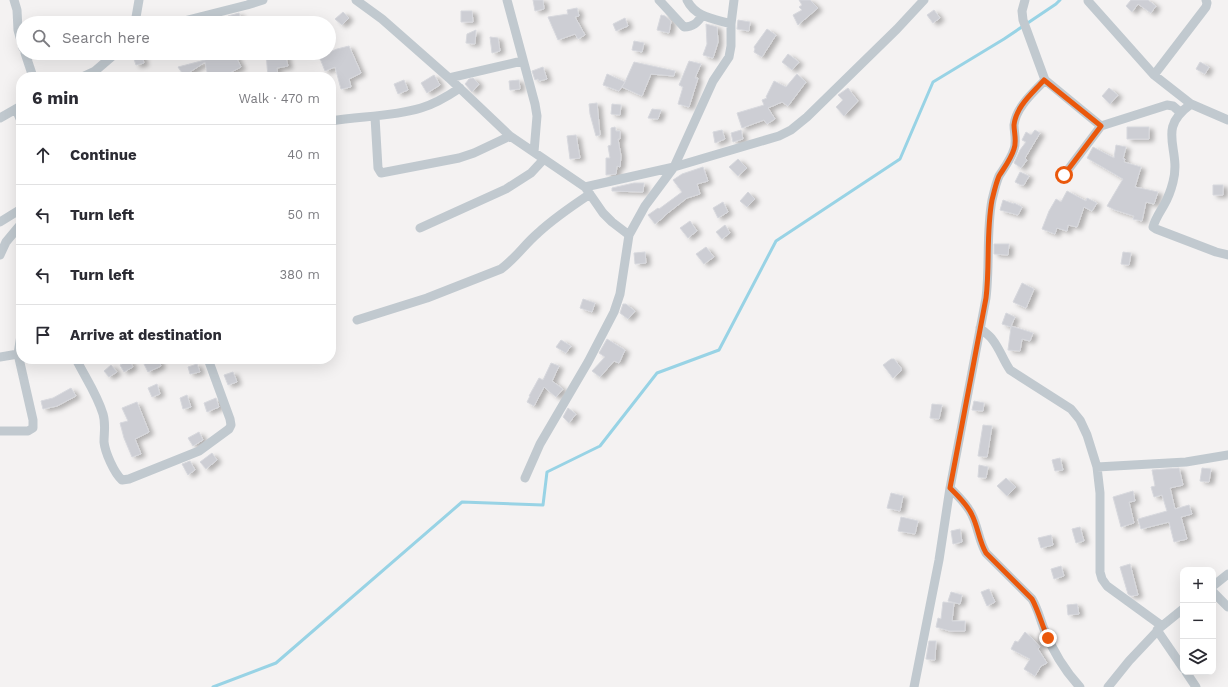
<!DOCTYPE html>
<html lang="en">
<head>
<meta charset="utf-8">
<style>
  :root { --surface:#fff; --page:#f7f7f7; --text:#2b2b33; --muted:#7c7c81; --line:#e1e1e2 }
  body { margin:0; font-family:"Work Sans",sans-serif; background:var(--page); color:var(--text) }
  .controls { position:absolute; right:12px; bottom:12px; display:grid; overflow:hidden; border-radius:8px; box-shadow:0 4px 16px #0002 }
  .controls button { width:36px; height:36px; display:grid; place-items:center; padding:0; border:0; border-bottom:1px solid var(--line); background:var(--surface); color:var(--text); font:20px sans-serif }
  .stop { position:absolute; width:12px; height:12px; margin:-9px; border:3px solid #ea580c; border-radius:50%; background:#fff }
  .stop.end { background:#ea580c; border-color:#fff; box-shadow:0 1px 4px #0008 }
  .list { margin:0; padding:0; list-style:none }
  h2 { display:flex; justify-content:space-between; align-items:center; height:52px; margin:0; padding:0 16px; font-size:17px }
  h2 small { font-size:13px; font-weight:400; color:var(--muted) }
  .list li { display:grid; grid-template-columns:26px 1fr auto; gap:12px; align-items:center; box-sizing:border-box; height:60px; padding:0 16px; border-top:1px solid var(--line) }
  .list b { display:block; font-size:15px; white-space:nowrap }
  .list em { font-size:13px; font-style:normal; color:var(--muted) }
  .icon { flex:none; width:22px; height:22px; fill:none; stroke:currentColor; stroke-width:2; stroke-linecap:round; stroke-linejoin:round }
  .map { position:relative; flex:none; width:1228px; height:687px; overflow:hidden }
  .search { position:absolute; background:var(--surface); box-shadow:0 4px 16px #0002; left:16px; top:16px; width:320px; height:44px; display:flex; align-items:center; gap:10px; box-sizing:border-box; padding:0 14px; border-radius:22px; color:var(--muted); font-size:15px }
  .panel { position:absolute; background:var(--surface); box-shadow:0 4px 16px #0002; left:16px; top:72px; width:320px; height:292px; border-radius:16px }
  .map>svg:first-child { display:block }
  .lines { fill:none; stroke-linecap:round; stroke-linejoin:round }
  .stream { stroke:#98d3e5; stroke-width:3 }
  .building { fill:#cdced4; stroke:#d7d8dd; filter:url(#shadow) }
  .street { stroke:#c1c9cf; stroke-width:9 }
  .route { stroke:#ea580c; stroke-width:5 }
</style>
</head>
<body>
<div class="map">
<svg width="1228" height="687" viewBox="0 0 1228 687">
  <defs>
    <filter id="shadow"><feDropShadow dx="4.5" dy="2.5" stdDeviation="2" flood-color="#0004"/></filter>
  </defs>
  <rect width="100%" height="100%" fill="#f4f2f2"/>
  <g class="lines">
    <path class="stream" d="M 213,687 L 276,663 L 462,502 L 543,505 L 547,472 L 600,446 L 657,373 L 719,350 L 776,241 L 900,159 L 933,82 L 1004,39 L 1056,4 L 1060,0"/>
  </g>
  <path class="building" d="M 533,0 L 543,0 L 544,9 L 535,11 Z
    M 799,0 L 810,0 L 818,8 L 798,25 L 793,15 L 802,10 L 799,7 L 802,5 Z
    M 1131,0 L 1148,0 L 1156,6 L 1151,13 L 1138,4 L 1132,12 L 1126,6 Z
    M 577,8 L 579,16 L 575,17 L 585,35 L 578,39 L 575,34 L 558,40 L 548,17 L 568,14 L 567,10 Z
    M 934,10 L 940,18 L 933,23 L 927,15 Z
    M 461,11 L 472,11 L 473,22 L 461,22 Z
    M 343,12 L 349,18 L 342,25 L 335,19 Z
    M 239,13 L 242,23 L 230,23 L 228,16 Z
    M 661,15 L 665,16 L 671,21 L 669,33 L 657,30 Z
    M 625,18 L 628,26 L 616,31 L 613,24 Z
    M 738,20 L 750,22 L 749,31 L 737,29 Z
    M 706,24 L 717,27 L 718,42 L 713,58 L 703,55 L 707,44 Z
    M 767,29 L 776,35 L 762,57 L 754,52 L 755,49 L 754,47 Z
    M 476,30 L 475,44 L 466,43 L 467,34 Z
    M 490,37 L 498,38 L 500,51 L 492,53 Z
    M 634,41 L 644,43 L 642,52 L 632,50 Z
    M 349,46 L 361,73 L 349,79 L 351,87 L 341,89 L 335,67 L 325,71 L 319,56 L 337,49 Z
    M 132,53 L 141,53 L 144,63 L 136,65 Z
    M 232,53 L 234,53 L 241,67 L 222,77 L 208,77 L 205,62 L 184,76 L 178,67 Z
    M 266,53 L 285,53 L 288,66 L 277,68 L 278,77 L 268,77 Z
    M 788,54 L 799,62 L 792,70 L 782,62 Z
    M 689,61 L 701,64 L 695,78 L 698,78 L 689,107 L 678,104 L 683,87 L 679,85 Z
    M 634,62 L 675,71 L 674,76 L 651,74 L 642,96 L 622,87 L 625,82 L 619,91 L 603,85 L 607,74 L 625,82 Z
    M 1200,62 L 1209,67 L 1205,74 L 1196,69 Z
    M 543,67 L 547,79 L 539,81 L 538,79 L 535,80 L 532,71 Z
    M 797,74 L 806,82 L 788,106 L 782,102 L 768,108 L 775,119 L 767,124 L 764,120 L 742,128 L 737,113 L 764,105 L 762,100 L 767,98 L 766,97 L 774,81 L 786,87 Z
    M 434,75 L 440,85 L 427,93 L 421,83 Z
    M 473,78 L 479,84 L 472,92 L 465,84 L 469,79 Z
    M 404,80 L 408,90 L 398,94 L 394,84 Z
    M 519,80 L 520,89 L 510,90 L 509,81 Z
    M 848,88 L 858,101 L 844,116 L 836,107 L 843,100 L 838,95 Z
    M 1109,88 L 1118,95 L 1110,104 L 1102,96 Z
    M 597,103 L 600,135 L 596,136 L 590,114 L 589,104 Z
    M 612,104 L 621,105 L 620,115 L 611,114 Z
    M 652,109 L 661,110 L 658,119 L 648,118 Z
    M 615,127 L 616,131 L 620,131 L 620,139 L 618,139 L 621,156 L 620,167 L 617,166 L 616,174 L 606,175 L 606,158 L 610,158 L 608,146 L 611,145 L 611,128 Z
    M 1127,127 L 1149,127 L 1149,139 L 1127,139 Z
    M 722,130 L 725,139 L 715,143 L 713,132 Z
    M 741,130 L 743,139 L 733,142 L 731,133 Z
    M 1035,130 L 1040,133 L 1025,158 L 1027,160 L 1021,168 L 1014,163 L 1020,150 L 1026,142 L 1022,140 L 1026,132 L 1031,135 Z
    M 576,135 L 580,158 L 570,159 L 567,136 Z
    M 1116,145 L 1126,147 L 1123,159 L 1125,159 L 1124,162 L 1141,167 L 1135,187 L 1158,192 L 1154,204 L 1146,202 L 1142,221 L 1133,219 L 1134,216 L 1115,210 L 1107,206 L 1123,179 L 1087,158 L 1093,147 L 1114,158 Z
    M 738,159 L 747,168 L 738,176 L 729,167 Z
    M 703,167 L 708,181 L 697,184 L 700,194 L 687,198 L 664,216 L 664,217 L 655,224 L 648,215 L 658,208 L 659,209 L 682,192 L 673,180 L 682,174 Z
    M 1020,172 L 1029,176 L 1024,185 L 1021,185 L 1015,182 Z
    M 634,183 L 644,183 L 643,192 L 612,191 L 612,188 Z
    M 1213,185 L 1223,185 L 1223,195 L 1213,195 Z
    M 1067,191 L 1086,201 L 1087,198 L 1097,203 L 1092,211 L 1084,207 L 1077,227 L 1068,225 L 1067,231 L 1057,228 L 1055,234 L 1042,229 L 1049,211 L 1056,199 L 1061,202 Z
    M 748,192 L 755,199 L 747,207 L 740,201 Z
    M 1003,200 L 1014,204 L 1014,203 L 1022,207 L 1018,215 L 1000,210 Z
    M 723,202 L 728,212 L 718,218 L 713,208 Z
    M 690,221 L 697,231 L 688,238 L 680,228 Z
    M 725,225 L 730,233 L 722,239 L 716,232 Z
    M 994,244 L 1009,244 L 1008,255 L 994,254 Z
    M 706,247 L 714,257 L 704,264 L 696,254 Z
    M 645,252 L 646,263 L 635,264 L 634,253 Z
    M 1123,252 L 1131,253 L 1129,265 L 1121,264 Z
    M 1022,283 L 1034,289 L 1026,308 L 1013,302 Z
    M 583,299 L 595,303 L 592,312 L 580,308 Z
    M 623,304 L 626,304 L 635,311 L 628,319 L 620,313 Z
    M 1006,313 L 1015,317 L 1011,326 L 1033,333 L 1030,341 L 1022,339 L 1020,351 L 1008,350 L 1011,327 L 1002,324 Z
    M 607,339 L 625,350 L 619,363 L 614,361 L 600,377 L 592,371 L 605,357 L 599,353 Z
    M 561,340 L 571,346 L 566,353 L 556,347 Z
    M 154,359 L 158,359 L 161,366 L 148,372 L 144,364 Z
    M 891,359 L 894,359 L 901,368 L 901,371 L 893,378 L 883,365 Z
    M 129,360 L 133,367 L 124,372 L 120,365 Z
    M 551,363 L 559,366 L 552,381 L 563,389 L 556,397 L 544,387 L 534,406 L 527,402 L 530,396 L 529,396 L 539,378 L 543,380 Z
    M 197,364 L 200,372 L 190,374 L 188,367 Z
    M 111,365 L 117,372 L 109,377 L 104,371 Z
    M 233,372 L 237,382 L 228,385 L 224,375 Z
    M 157,384 L 160,394 L 152,397 L 148,388 Z
    M 71,388 L 76,396 L 57,406 L 43,409 L 41,401 L 53,398 Z
    M 187,395 L 191,407 L 183,409 L 180,398 Z
    M 216,398 L 219,407 L 207,412 L 204,403 Z
    M 974,401 L 984,403 L 983,411 L 972,410 Z
    M 137,402 L 149,432 L 135,439 L 141,454 L 132,457 L 124,438 L 120,423 L 128,421 L 122,408 Z
    M 932,404 L 942,405 L 939,419 L 930,418 Z
    M 568,408 L 576,414 L 569,423 L 563,417 Z
    M 983,425 L 992,426 L 987,457 L 978,456 Z
    M 199,432 L 203,440 L 193,446 L 188,438 Z
    M 212,453 L 217,460 L 206,469 L 200,462 Z
    M 1060,458 L 1063,470 L 1055,471 L 1052,460 Z
    M 190,461 L 195,470 L 188,475 L 182,464 Z
    M 979,465 L 988,467 L 986,478 L 978,477 Z
    M 1179,468 L 1183,485 L 1170,488 L 1175,509 L 1189,505 L 1192,514 L 1181,517 L 1187,539 L 1174,542 L 1169,522 L 1141,529 L 1138,519 L 1167,511 L 1162,495 L 1154,497 L 1151,487 L 1155,486 L 1152,470 Z
    M 1202,468 L 1211,469 L 1209,482 L 1200,481 Z
    M 1006,478 L 1016,487 L 1007,496 L 997,486 Z
    M 1133,491 L 1135,501 L 1129,502 L 1134,523 L 1121,527 L 1113,497 Z
    M 891,493 L 903,496 L 900,511 L 887,508 Z
    M 901,517 L 918,521 L 915,534 L 898,531 Z
    M 1080,527 L 1084,541 L 1076,543 L 1072,529 Z
    M 960,529 L 962,542 L 953,544 L 951,531 Z
    M 1051,535 L 1053,545 L 1041,548 L 1038,538 Z
    M 1130,564 L 1138,595 L 1131,596 L 1128,594 L 1120,567 Z
    M 1061,566 L 1064,576 L 1054,579 L 1051,569 Z
    M 989,589 L 995,602 L 987,606 L 981,592 Z
    M 951,592 L 962,595 L 960,604 L 948,601 Z
    M 943,602 L 954,603 L 952,621 L 965,621 L 965,631 L 950,631 L 936,627 L 938,618 L 941,619 Z
    M 1077,604 L 1079,614 L 1068,615 L 1067,605 Z
    M 1025,632 L 1032,638 L 1040,647 L 1038,649 L 1047,663 L 1041,666 L 1035,676 L 1024,669 L 1030,659 L 1011,649 L 1015,641 L 1018,642 Z
    M 929,641 L 936,641 L 935,660 L 926,659 Z"/>
  <g class="lines">
    <path class="street" d="M 14,0 L 17,10 L 18,30 L 23,48
      M 356,0 L 382,19 L 449,78 L 510,136 L 585,187 L 603,213 L 612,222 L 629,235
      M 507,0 L 535,104 L 537,116 L 534,152
      M 659,0 L 684,27 C 693,27 697,23 702,16
      M 687,0 C 695,17 714,19 731,24
      M 1088,1 L 1154,75 L 1191,104 L 1228,120
      M 135,23 L 139,0
      M 176,23 L 247,5 L 263,0
      M 25,53 L 33,77
      M 1154,75 L 1206,7 L 1207,3 L 1206,0
      M 82,77 L 95,71 L 116,53
      M 449,78 L 522,61
      M 1045,80 L 1101,126
      M 1191,104 C 1155,130 1182,148 1173,182 C 1171,190 1168,198 1164,205 C 1160,212 1155,219 1153,227 L 1156,229 L 1216,252 L 1228,255
      M 16,109 L 21,121
      M 375,117 L 378,168 L 381,173 L 459,158 L 474,153 L 510,136
      M 0,118 L 21,106
      M 331,121 C 361,116 391,117 421,108 C 435,104 448,96 460,88
      M 1064,175 L 1101,126 L 1167,105 L 1173,106 L 1180,112
      M 585,187 L 674,167 L 779,136 L 791,130 L 807,117 L 897,29 L 924,0
      M 0,222 L 21,209
      M 420,228 L 506,189 L 531,173 L 544,159
      M 0,255 L 6,242 L 21,224
      M 357,320 L 427,298 L 501,269 C 515,259 525,244 538,233 C 554,218 572,206 590,194
      M 980,328 C 984,332 989,335 992,339 C 1000,349 1003,360 1010,370 L 1071,409 L 1080,420 L 1087,435 L 1097,467 L 1100,493 L 1100,572 L 1102,579 L 1107,586 L 1162,626
      M 0,357 L 18,354
      M 76,359 C 85,377 97,394 103,414 C 106,424 104,432 104,442 C 105,452 114,473 122,480 L 129,479 L 199,451 L 229,429 L 231,425 L 230,419 L 208,359
      M 0,431 L 28,431 L 33,428 L 33,420 L 18,354 L 21,335
      M 1097,467 L 1186,462 L 1228,455
      M 525,478 L 540,444 L 588,362 L 614,312 L 620,294 L 629,235 L 645,206 L 674,167 L 713,81 L 729,57 L 731,46 L 731,24 L 734,0
      M 950,488 C 958,496 967,504 972,515 C 978,527 979,541 986,553 L 1032,599 C 1038,609 1040,619 1044,629 C 1052,649 1065,671 1080,687
      M 1213,586 L 1228,574
      M 1213,592 L 1228,607
      M 1157,630 L 1183,668
      M 1186,672 L 1196,687
      M 914,687 L 939,560 L 950,488 L 986,298 C 990,266 986,232 992,200 C 994,192 996,183 999,176 C 1004,168 1011,159 1014,149 C 1017,141 1014,133 1014,125 C 1016,107 1033,93 1045,80 L 1023,20 L 1022,11 L 1025,0
      M 1108,687 L 1129,661 L 1162,626 L 1183,609"/>
  </g>
  <g class="lines">
    <path class="route" d="M 1048,638 C 1042,626 1039,612 1032,599 L 986,553 C 979,541 978,527 972,515 C 967,504 958,496 950,488 L 986,298 C 990,266 986,232 992,200 C 994,192 996,183 999,176 C 1004,168 1011,159 1014,149 C 1017,141 1014,133 1014,125 C 1016,106 1033,93 1044,80 L 1101,126 L 1064,175"/>
  </g>
</svg>
<div class="controls">
<button>+</button>
<button>−</button>
<button><svg class="icon" aria-label="layers" viewBox="0 0 24 24"><path d="M12 4l9 5-9 5-9-5zM3 14l9 5 9-5"/></svg></button>
</div>
<div class="stop" style="left:1064px;top:175px"></div>
<div class="stop end" style="left:1048px;top:638px"></div>
<div class="search"><svg class="icon" aria-label="search" viewBox="0 0 24 24"><circle cx="10" cy="10" r="6"/><path d="M15 15l6 6"/></svg>Search here</div>
<section class="panel">
<h2>6 min<small>Walk · 470 m</small></h2>
<ul class="list">
<li><svg class="icon" aria-label="ahead" viewBox="0 0 24 24"><path d="M12 20V5M6 11l6-6 6 6"/></svg><div><b>Continue</b></div><em>40 m</em></li>
<li><svg class="icon" aria-label="left" viewBox="0 0 24 24"><path d="M17 20v-9H6M10 6l-5 5 5 5"/></svg><div><b>Turn left</b></div><em>50 m</em></li>
<li><svg class="icon" aria-label="left" viewBox="0 0 24 24"><path d="M17 20v-9H6M10 6l-5 5 5 5"/></svg><div><b>Turn left</b></div><em>380 m</em></li>
<li><svg class="icon" aria-label="arrive" viewBox="0 0 24 24"><path d="M6 21V4h12l-3 4 3 4H6"/></svg><div><b>Arrive at destination</b></div></li>
</ul>
</section>
</div>
</body>
</html>
